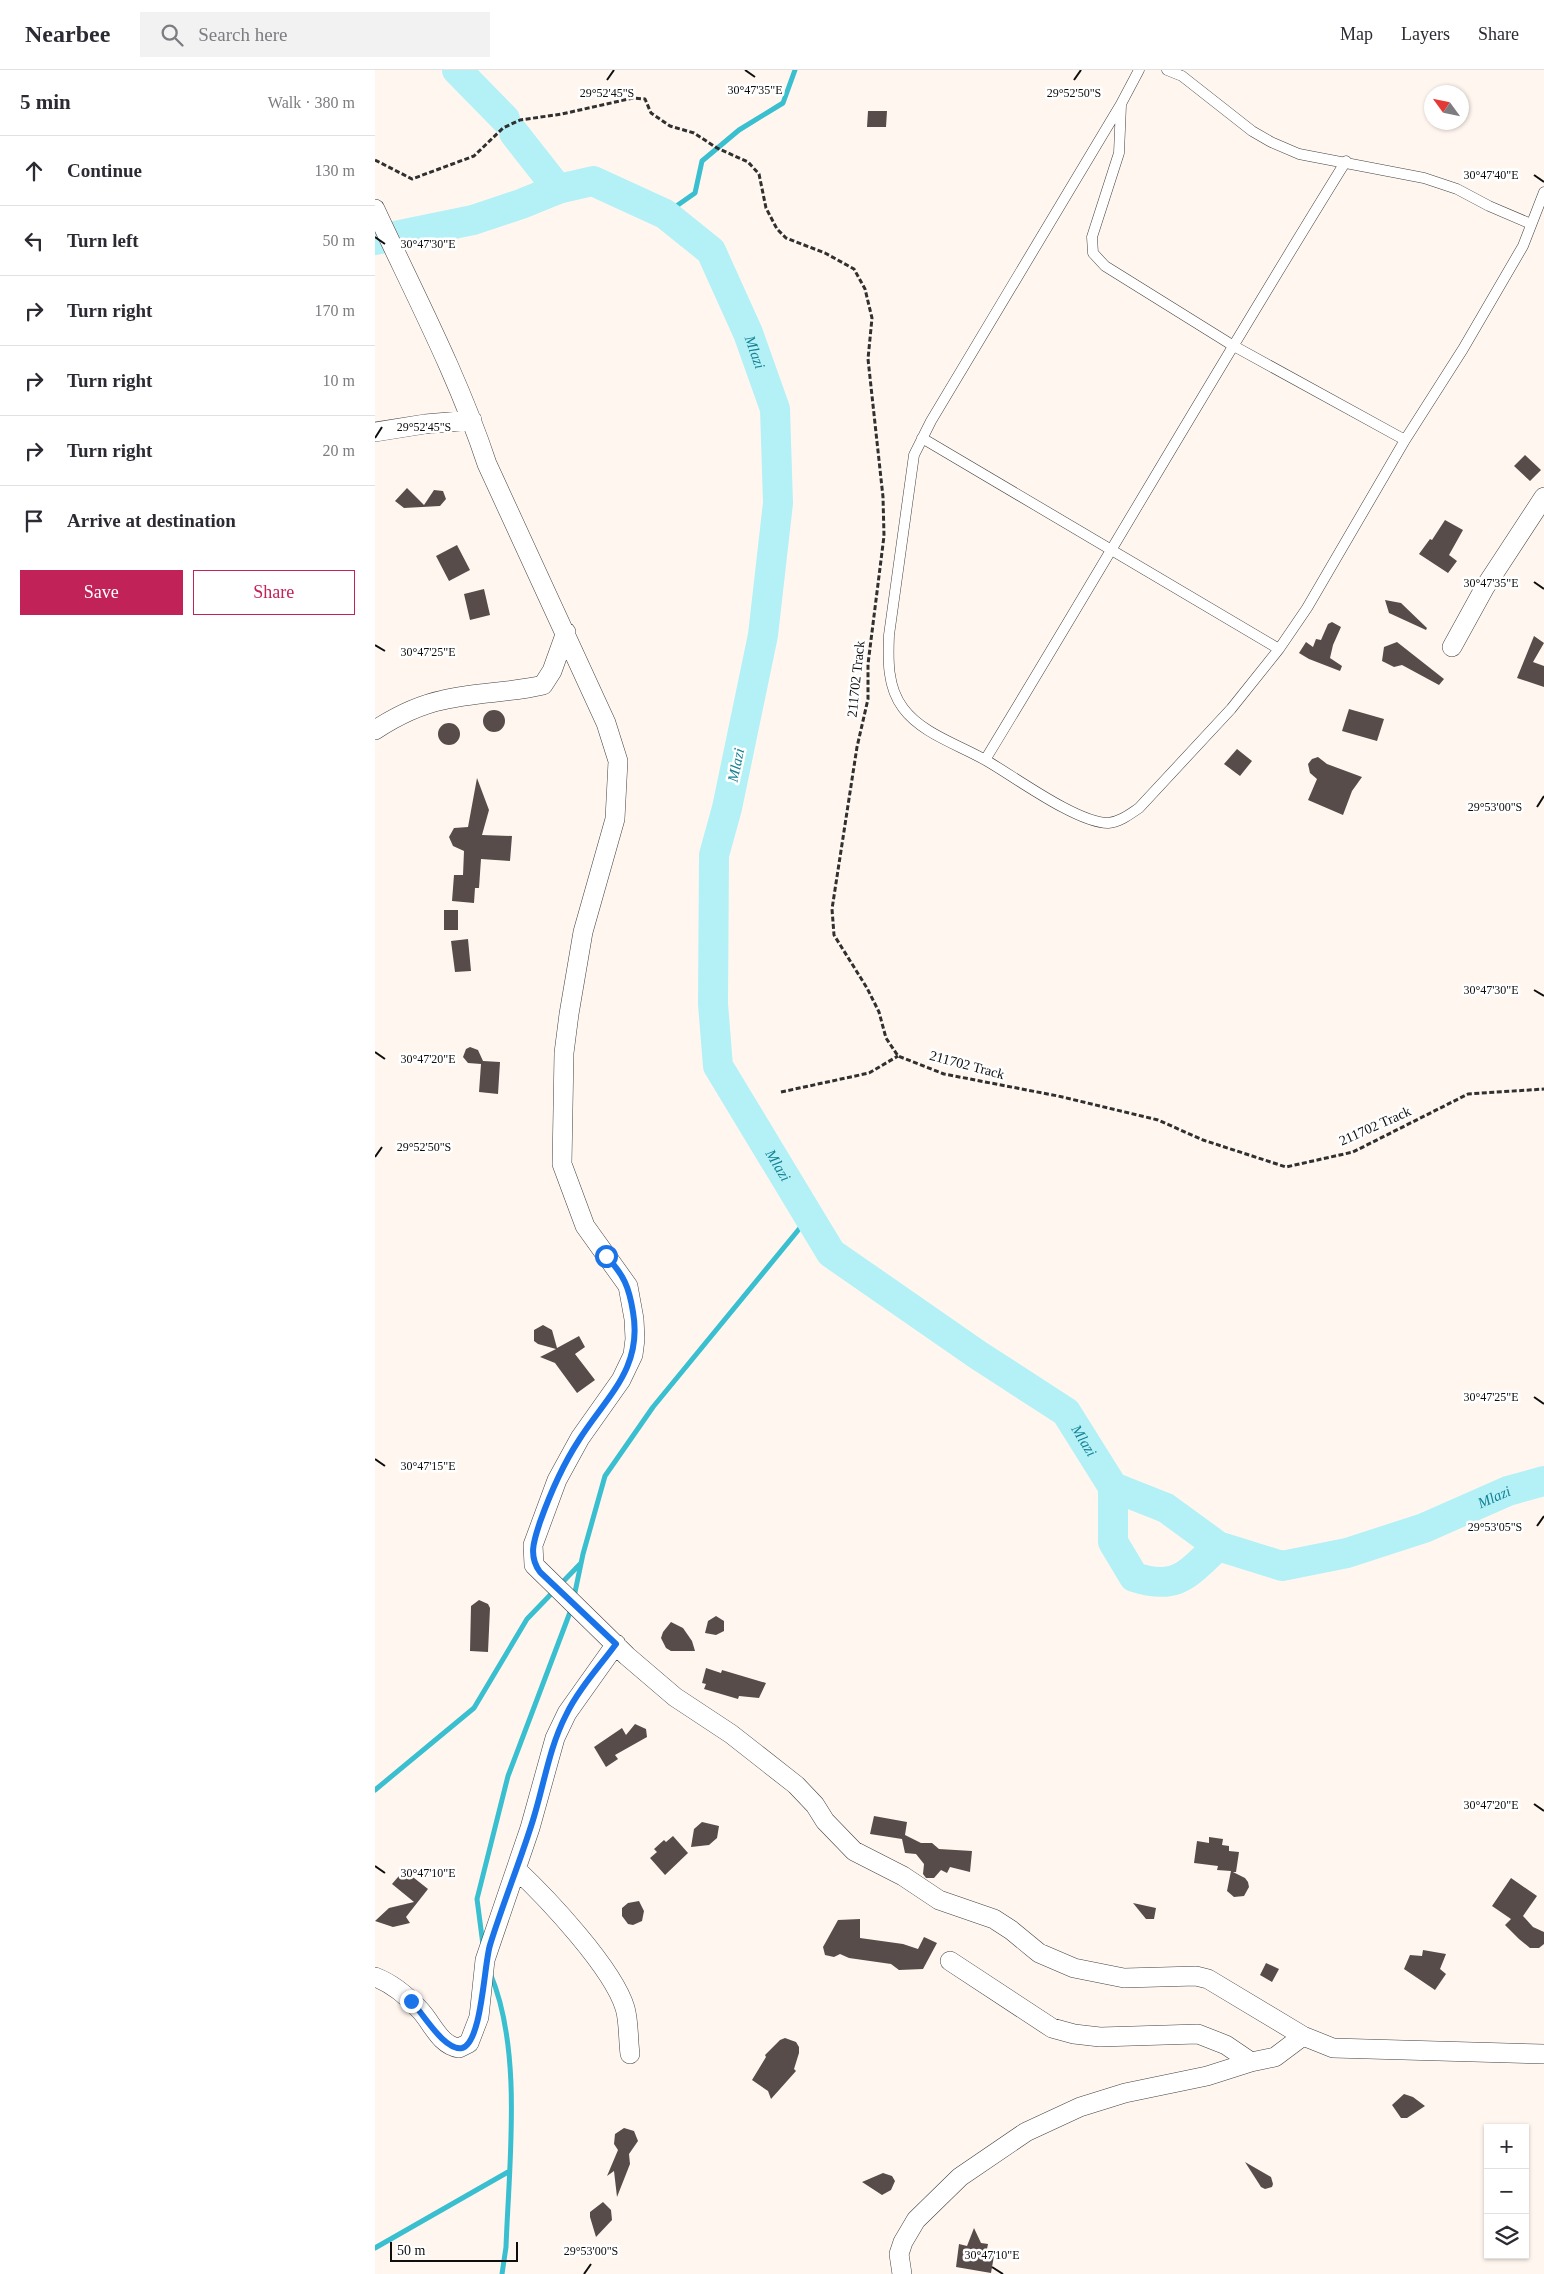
<!DOCTYPE html>
<html lang="en">
<head>
<meta charset="utf-8">
<style>
  :root { --surface:#fff; --page:#f2f2f3; --text:#2b2b33; --muted:#7c7c81; --line:#e1e1e2; --accent:#c12359 }
  body { margin:0; font-family:Georgia,serif; background:var(--page); color:var(--text) }
  .controls { position:absolute; right:15px; bottom:15px; display:grid; overflow:hidden; border-radius:0px; box-shadow:0 1px 4px #0004 }
  .controls button { width:45px; height:45px; display:grid; place-items:center; padding:0; border:0; border-bottom:1px solid var(--line); background:var(--surface); color:var(--text); font:25px sans-serif }
  .compass { position:absolute; left:1049px; top:15px; width:45px; height:45px; border-radius:50%; background:var(--surface); box-shadow:0 1px 4px #0004; rotate:303deg }
  .scale { position:absolute; left:15px; bottom:12px; width:128px; box-sizing:border-box; padding-left:5px; border:2px solid #0e0e0e; border-top:0; font-size:14px; line-height:18px; white-space:nowrap; color:#0e0e0e; -webkit-text-stroke:4px #fff; paint-order:stroke }
  .stop { position:absolute; width:15px; height:15px; margin:-11px; border:4px solid #1a73e8; border-radius:50%; background:#fff }
  .stop.end { background:#1a73e8; border-color:#fff; box-shadow:0 1px 5px #0008 }
  .list { margin:0; padding:0; list-style:none }
  h2 { display:flex; justify-content:space-between; align-items:center; height:65px; margin:0; padding:0 20px; font-size:21px }
  h2 small { font-size:16px; font-weight:400; color:var(--muted) }
  .list li { display:grid; grid-template-columns:32px 1fr auto; gap:15px; align-items:center; box-sizing:border-box; height:70px; padding:0 20px; border-top:1px solid var(--line) }
  .list b { display:block; font-size:19px; white-space:nowrap }
  .list em { font-size:16px; font-style:normal; color:var(--muted) }
  .actions { display:flex; gap:10px; padding:15px 20px }
  .actions a { flex:1; padding:11px 0; border:1px solid var(--accent); border-radius:0px; text-align:center; font-size:18px; color:var(--accent) }
  .actions .main { background:var(--accent); color:#fff }
  .icon { flex:none; width:28px; height:28px; fill:none; stroke:currentColor; stroke-width:2; stroke-linecap:round; stroke-linejoin:round }
  .map { position:relative; flex:none; width:1169px; height:2204px; overflow:hidden }
  header { display:flex; align-items:center; gap:30px; box-sizing:border-box; height:70px; padding:0 25px; background:var(--surface); border-bottom:1px solid var(--line) }
  header strong { font-size:24px }
  nav { display:flex; gap:28px; margin-inline-start:auto; font-size:18px }
  .search { width:350px; height:45px; background:var(--page); display:flex; align-items:center; gap:12px; box-sizing:border-box; padding:0 18px; border-radius:0px; color:var(--muted); font-size:19px }
  main { display:flex }
  aside { flex:1; background:var(--surface) }
  .map>svg:first-child { display:block }
  .lines { fill:none; stroke-linecap:round; stroke-linejoin:round }
  .stream { stroke:#39bfcf; stroke-width:5 }
  .river { stroke:#b3f1f7; stroke-width:30 }
  .building { fill:#574c4a }
  .lane-casing { stroke:#414141; stroke-width:11 }
  .street-casing { stroke:#414141; stroke-width:20 }
  .path { stroke:#303030; stroke-width:3; stroke-dasharray:5 2.5; stroke-linecap:butt }
  .lane { stroke:#fff; stroke-width:10 }
  .street { stroke:#fff; stroke-width:19 }
  .route { stroke:#1a73e8; stroke-width:6 }
  .ticks { fill:none; stroke:#0e0e0e; stroke-width:2 }
  .labels { text-anchor:middle; dominant-baseline:central; stroke-width:5; stroke-linejoin:round; paint-order:stroke }
  .street-label { font-size:14px; fill:#0e0e0e; stroke:#fff }
  .water-label { font-size:15px; font-style:italic; fill:#158294; stroke:#fff }
  .ticks-label { font-size:12px; text-anchor:middle; fill:#0e0e0e; stroke:#fff; stroke-width:5; stroke-linejoin:round; paint-order:stroke }
</style>
</head>
<body>
<header>
<strong>Nearbee</strong>
<div class="search"><svg class="icon" aria-label="search" viewBox="0 0 24 24"><circle cx="10" cy="10" r="6"/><path d="M15 15l6 6"/></svg>Search here</div>
<nav><a>Map</a><a>Layers</a><a>Share</a></nav>
</header>
<main>
<aside>
<h2>5 min<small>Walk · 380 m</small></h2>
<ul class="list">
<li><svg class="icon" aria-label="ahead" viewBox="0 0 24 24"><path d="M12 20V5M6 11l6-6 6 6"/></svg><div><b>Continue</b></div><em>130 m</em></li>
<li><svg class="icon" aria-label="left" viewBox="0 0 24 24"><path d="M17 20v-9H6M10 6l-5 5 5 5"/></svg><div><b>Turn left</b></div><em>50 m</em></li>
<li><svg class="icon" aria-label="right" viewBox="0 0 24 24"><path d="M7 20v-9h11M14 6l5 5-5 5"/></svg><div><b>Turn right</b></div><em>170 m</em></li>
<li><svg class="icon" aria-label="right" viewBox="0 0 24 24"><path d="M7 20v-9h11M14 6l5 5-5 5"/></svg><div><b>Turn right</b></div><em>10 m</em></li>
<li><svg class="icon" aria-label="right" viewBox="0 0 24 24"><path d="M7 20v-9h11M14 6l5 5-5 5"/></svg><div><b>Turn right</b></div><em>20 m</em></li>
<li><svg class="icon" aria-label="arrive" viewBox="0 0 24 24"><path d="M6 21V4h12l-3 4 3 4H6"/></svg><div><b>Arrive at destination</b></div></li>
</ul>
<div class="actions"><a class="main">Save</a><a>Share</a></div>
</aside>
<div class="map">
<svg width="1169" height="2204" viewBox="0 0 1169 2204">
  <rect width="100%" height="100%" fill="#fff7ef"/>
  <g class="lines">
    <path class="stream" d="M 290,144 L 320,123 L 327,91 L 364,60 L 408,33 L 420,0
      M 199,1527 L 208,1484 L 230,1406 L 278,1337 L 434,1147
      M 0,1720 L 99,1638 L 152,1549 L 206,1493
      M 108,1875 L 102,1829 L 133,1706 L 197,1537
      M 115,1903 C 148,1980 134,2093 131,2177 L 127,2204
      M 0,2178 L 133,2102"/>
    <g class="river">
      <path d="M 82,0 L 130,49"/>
      <path d="M 139,63 L 183,119"/>
      <path id="s1" d="M 0,170 L 98,150 L 146,134 L 183,119 L 218,111 L 290,144 L 336,181 L 373,263 L 400,339 L 403,433 L 388,565 L 352,738 L 339,785 L 338,934 L 343,996 L 456,1183 L 603,1285 L 691,1342 L 738,1417 L 791,1438 L 843,1476 L 907,1496 L 972,1483 L 1049,1458 L 1133,1421 L 1169,1411"/>
      <path d="M 738,1417 L 738,1472 L 759,1507 C 803,1521 812,1504 843,1476"/>
    </g>
  </g>
  <path class="building" d="M 493,41 L 512,41 L 511,57 L 492,57 Z
    M 1150,385 L 1166,400 L 1155,411 L 1139,396 Z
    M 32,418 L 49,435 L 59,420 L 68,421 L 71,429 L 65,436 L 29,438 L 20,431 Z
    M 1070,450 L 1088,460 L 1074,485 L 1082,491 L 1073,503 L 1044,484 L 1055,469 L 1057,470 Z
    M 82,475 L 95,500 L 74,511 L 61,486 Z
    M 109,519 L 115,545 L 95,550 L 89,524 Z
    M 1010,530 L 1026,533 L 1052,558 L 1051,560 L 1014,543 Z
    M 957,552 L 966,557 L 958,575 L 955,588 L 967,596 L 965,601 L 934,589 L 924,583 L 931,572 L 938,577 L 941,569 L 946,570 L 953,554 Z
    M 1159,566 L 1169,573 L 1158,592 L 1169,596 L 1169,617 L 1142,608 Z
    M 1022,572 L 1069,609 L 1064,615 L 1027,595 L 1019,597 L 1007,591 L 1009,577 Z
    M 974,639 L 1009,649 L 1002,671 L 967,661 Z
    M108 651a11 11 0 1 1 22 0a11 11 0 1 1-22 0Z
    M63 664a11 11 0 1 1 22 0a11 11 0 1 1-22 0Z
    M 862,679 L 877,691 L 865,706 L 849,694 Z
    M 943,687 L 952,694 L 987,707 L 977,721 L 968,745 L 933,730 L 942,709 L 935,703 L 933,694 L 937,689 Z
    M 102,708 L 114,740 L 107,765 L 137,766 L 135,791 L 106,789 L 104,818 L 100,818 L 99,833 L 77,831 L 79,805 L 88,805 L 89,781 L 78,776 L 74,767 L 79,758 L 93,757 Z
    M 69,840 L 83,840 L 83,860 L 69,860 Z
    M 93,869 L 96,901 L 80,902 L 76,871 Z
    M 95,977 L 103,980 L 108,991 L 125,992 L 123,1024 L 104,1022 L 106,994 L 93,993 L 88,987 L 91,979 Z
    M 168,1255 L 177,1260 L 182,1278 L 204,1266 L 210,1277 L 200,1284 L 220,1310 L 202,1323 L 180,1293 L 165,1287 L 181,1279 L 163,1274 L 159,1271 L 159,1260 Z
    M 104,1530 L 113,1534 L 115,1538 L 113,1582 L 95,1581 L 96,1536 Z
    M 341,1546 L 349,1551 L 349,1561 L 341,1565 L 330,1563 L 333,1551 Z
    M 296,1552 L 308,1558 L 317,1571 L 320,1581 L 296,1581 L 291,1578 L 286,1568 L 288,1562 Z
    M 331,1598 L 346,1603 L 347,1600 L 391,1613 L 384,1628 L 364,1626 L 363,1629 L 329,1619 L 331,1614 L 327,1613 Z
    M 260,1654 L 271,1659 L 272,1667 L 240,1685 L 243,1689 L 231,1697 L 219,1677 L 247,1658 L 251,1665 Z
    M 499,1746 L 532,1752 L 530,1765 L 546,1773 L 557,1773 L 564,1779 L 597,1781 L 595,1802 L 575,1797 L 572,1803 L 566,1800 L 559,1808 L 551,1808 L 548,1804 L 549,1794 L 541,1784 L 530,1783 L 527,1769 L 495,1764 Z
    M 327,1752 L 344,1756 L 342,1768 L 334,1775 L 316,1777 L 319,1759 Z
    M 298,1766 L 313,1783 L 290,1805 L 275,1788 L 282,1782 L 279,1779 L 289,1770 L 291,1772 Z
    M 834,1767 L 848,1769 L 847,1775 L 854,1776 L 854,1781 L 864,1782 L 861,1802 L 858,1802 L 870,1808 L 873,1812 L 874,1817 L 869,1826 L 859,1827 L 852,1821 L 856,1801 L 842,1800 L 843,1796 L 819,1793 L 822,1771 L 834,1773 Z
    M 29,1800 L 53,1819 L 31,1847 L 35,1853 L 18,1857 L 0,1851 L 14,1838 L 39,1832 L 17,1814 Z
    M 1136,1808 L 1162,1826 L 1148,1846 L 1158,1857 L 1169,1862 L 1169,1874 L 1164,1878 L 1155,1878 L 1144,1869 L 1130,1855 L 1136,1849 L 1117,1836 Z
    M 264,1831 L 269,1841 L 267,1851 L 258,1855 L 253,1854 L 247,1846 L 247,1838 L 253,1833 Z
    M 758,1833 L 781,1838 L 779,1849 L 771,1849 Z
    M 485,1849 L 485,1868 L 528,1874 L 543,1879 L 549,1867 L 562,1873 L 548,1899 L 524,1900 L 516,1894 L 474,1888 L 465,1884 L 459,1887 L 450,1885 L 448,1877 L 463,1850 Z
    M 1048,1880 L 1071,1884 L 1065,1899 L 1071,1904 L 1060,1920 L 1029,1899 L 1035,1885 L 1047,1886 Z
    M 891,1893 L 904,1899 L 897,1912 L 885,1905 Z
    M 410,1968 L 421,1972 L 424,1977 L 424,1983 L 419,1999 L 421,2001 L 396,2029 L 393,2021 L 377,2010 L 391,1987 L 390,1985 L 405,1970 Z
    M 1029,2024 L 1038,2027 L 1050,2036 L 1032,2048 L 1026,2048 L 1017,2035 Z
    M 249,2058 L 259,2061 L 263,2071 L 254,2084 L 255,2094 L 242,2127 L 239,2101 L 232,2106 L 243,2080 L 239,2074 L 240,2064 Z
    M 870,2092 L 896,2107 L 898,2114 L 897,2117 L 890,2119 L 886,2117 Z
    M 508,2103 L 517,2106 L 520,2111 L 516,2120 L 507,2125 L 487,2112 Z
    M 228,2132 L 236,2140 L 237,2150 L 221,2167 L 215,2147 L 215,2142 Z
    M 599,2158 L 606,2173 L 613,2174 L 612,2179 L 620,2180 L 616,2203 L 581,2197 L 584,2174 L 592,2176 Z"/>
  <g class="lines">
    <defs>
      <path id="lane" d="M 764,0 L 746,34 L 556,351 L 539,385 L 514,565 C 513,589 512,617 528,638 C 547,664 585,675 612,691 C 640,707 702,753 733,753 C 745,752 755,744 764,738 L 856,639 L 904,579 L 932,538 L 1030,370 L 1088,279 L 1148,176 L 1169,122
        M 792,0 L 807,6 L 877,61 L 896,72 L 924,84 L 1049,108 L 1082,119 L 1114,136 L 1156,154
        M 746,35 L 744,83 L 717,167 L 718,183 L 730,196 L 857,275 L 1030,370
        M 547,368 L 904,579
        M 610,690 C 731,491 848,289 971,91"/>
      <path id="street" d="M 0,139 C 39,223 83,306 112,394 L 231,653 L 243,691 L 240,749 L 208,862 L 194,944 L 189,983 L 187,1094 L 210,1156 L 253,1216 L 259,1249 L 260,1269 L 258,1285 L 246,1310 L 205,1368 L 182,1410 L 158,1475 L 159,1495 L 252,1586 L 300,1627 L 356,1664 L 421,1715 L 440,1735 L 450,1751 L 479,1781 L 528,1806 L 564,1830 L 619,1849 L 636,1860 L 664,1883 L 699,1898 L 749,1908 L 821,1906 L 833,1909 L 928,1966 L 958,1978 L 1169,1984
        M 0,362 L 50,354 L 97,350
        M 1077,577 L 1110,517 L 1169,427
        M 0,660 C 20,647 44,635 68,630 C 100,622 135,623 168,615 L 177,601 L 191,562
        M 141,1799 C 172,1828 238,1898 250,1938 C 254,1951 253,1969 255,1984
        M 575,1891 L 677,1958 L 699,1964 L 725,1967 L 823,1964 L 851,1975 L 876,1992
        M 0,1907 C 16,1913 32,1926 44,1939 C 57,1952 64,1975 84,1978 L 94,1973 L 104,1947 L 110,1890 L 155,1758 L 180,1668 L 192,1643 L 241,1574
        M 527,2204 L 524,2184 L 528,2172 L 541,2150 L 585,2107 L 651,2062 L 705,2037 L 750,2023 L 832,2006 L 876,1992 L 900,1987 L 928,1966"/>
    </defs>
    <use href="#lane" class="lane-casing"/>
    <use href="#street" class="street-casing"/>
    <path class="path" d="M 0,90 L 37,109 L 99,86 L 128,58 L 145,50 L 187,44 L 258,28 L 270,29 L 276,43 L 295,56 L 319,63 L 342,78 L 373,92 L 384,104 L 391,138 L 402,159 L 411,168 L 450,183 L 479,199 L 490,219 L 497,248 L 493,289 L 508,427 L 509,466 L 493,594 L 493,629 L 482,677 L 457,839 L 459,865 L 492,918 L 504,942 L 511,968 L 523,986 L 569,1004 L 683,1026 L 783,1050 L 828,1070 L 911,1097 L 978,1082 L 1093,1024 L 1169,1019
      M 406,1022 L 494,1003 L 523,986"/>
    <use href="#lane" class="lane"/>
    <use href="#street" class="street"/>
  </g>
  <g class="lines">
    <path class="route" d="M 36,1931 C 48,1943 69,1981 87,1978 C 107,1973 109,1894 115,1875 C 128,1833 145,1792 158,1750 C 169,1715 174,1678 191,1645 C 203,1620 224,1597 241,1574 L 165,1502 C 153,1486 159,1470 165,1452 C 175,1424 187,1396 204,1370 C 231,1327 268,1299 258,1242 C 254,1217 249,1205 231,1186"/>
  </g>
  <path class="ticks" d="M 370,0 L 380,7M 232,10 L 239,0M 699,10 L 706,0M 1159,105 L 1169,112M 0,167 L 10,174M 0,368 L 7,357M 1159,512 L 1169,519M 0,575 L 10,581M 1162,737 L 1169,726M 1159,920 L 1169,926M 0,982 L 10,989M 0,1087 L 7,1077M 1159,1327 L 1169,1334M 0,1389 L 10,1396M 1162,1456 L 1169,1446M 1159,1734 L 1169,1741M 0,1796 L 10,1803M 617,2197 L 628,2204M 209,2204 L 216,2194"/>
  <g class="labels">
    <g class="street-label">
      <text transform="translate(481 609) rotate(-84)">211702 Track</text>
      <text transform="translate(592 995) rotate(15)">211702 Track</text>
      <text transform="translate(1000 1056) rotate(-24)">211702 Track</text>
    </g>
    <g class="water-label">
      <text stroke="none"><textPath href="#s1" startOffset="475">Mlazi</textPath></text>
      <text transform="translate(361 695) rotate(-78)">Mlazi</text>
      <text stroke="none"><textPath href="#s1" startOffset="1315">Mlazi</textPath></text>
      <text stroke="none"><textPath href="#s1" startOffset="1735">Mlazi</textPath></text>
      <text stroke="none"><textPath href="#s1" startOffset="2202">Mlazi</textPath></text>
    </g>
  </g>
  <g class="ticks-label">
    <text x="380" y="24">30°47'35"E</text>
    <text x="232" y="27">29°52'45"S</text>
    <text x="699" y="27">29°52'50"S</text>
    <text x="1116" y="109">30°47'40"E</text>
    <text x="53" y="178">30°47'30"E</text>
    <text x="49" y="361">29°52'45"S</text>
    <text x="1116" y="517">30°47'35"E</text>
    <text x="53" y="586">30°47'25"E</text>
    <text x="1120" y="741">29°53'00"S</text>
    <text x="1116" y="924">30°47'30"E</text>
    <text x="53" y="993">30°47'20"E</text>
    <text x="49" y="1081">29°52'50"S</text>
    <text x="1116" y="1331">30°47'25"E</text>
    <text x="53" y="1400">30°47'15"E</text>
    <text x="1120" y="1461">29°53'05"S</text>
    <text x="1116" y="1739">30°47'20"E</text>
    <text x="53" y="1807">30°47'10"E</text>
    <text x="216" y="2185">29°53'00"S</text>
    <text x="617" y="2189">30°47'10"E</text>
  </g>
</svg>
<div class="controls">
<button>+</button>
<button>−</button>
<button><svg class="icon" aria-label="layers" viewBox="0 0 24 24"><path d="M12 4l9 5-9 5-9-5zM3 14l9 5 9-5"/></svg></button>
</div>
<svg class="compass" viewBox="-18 -18 36 36"><path d="M0-13l5 13h-10z" fill="#e53935"/><path d="M0 13l5-13h-10z" fill="#7c7c81"/></svg>
<div class="scale">50 m</div>
<div class="stop" style="left:231px;top:1186px"></div>
<div class="stop end" style="left:36px;top:1931px"></div>
</div>
</main>
</body>
</html>
